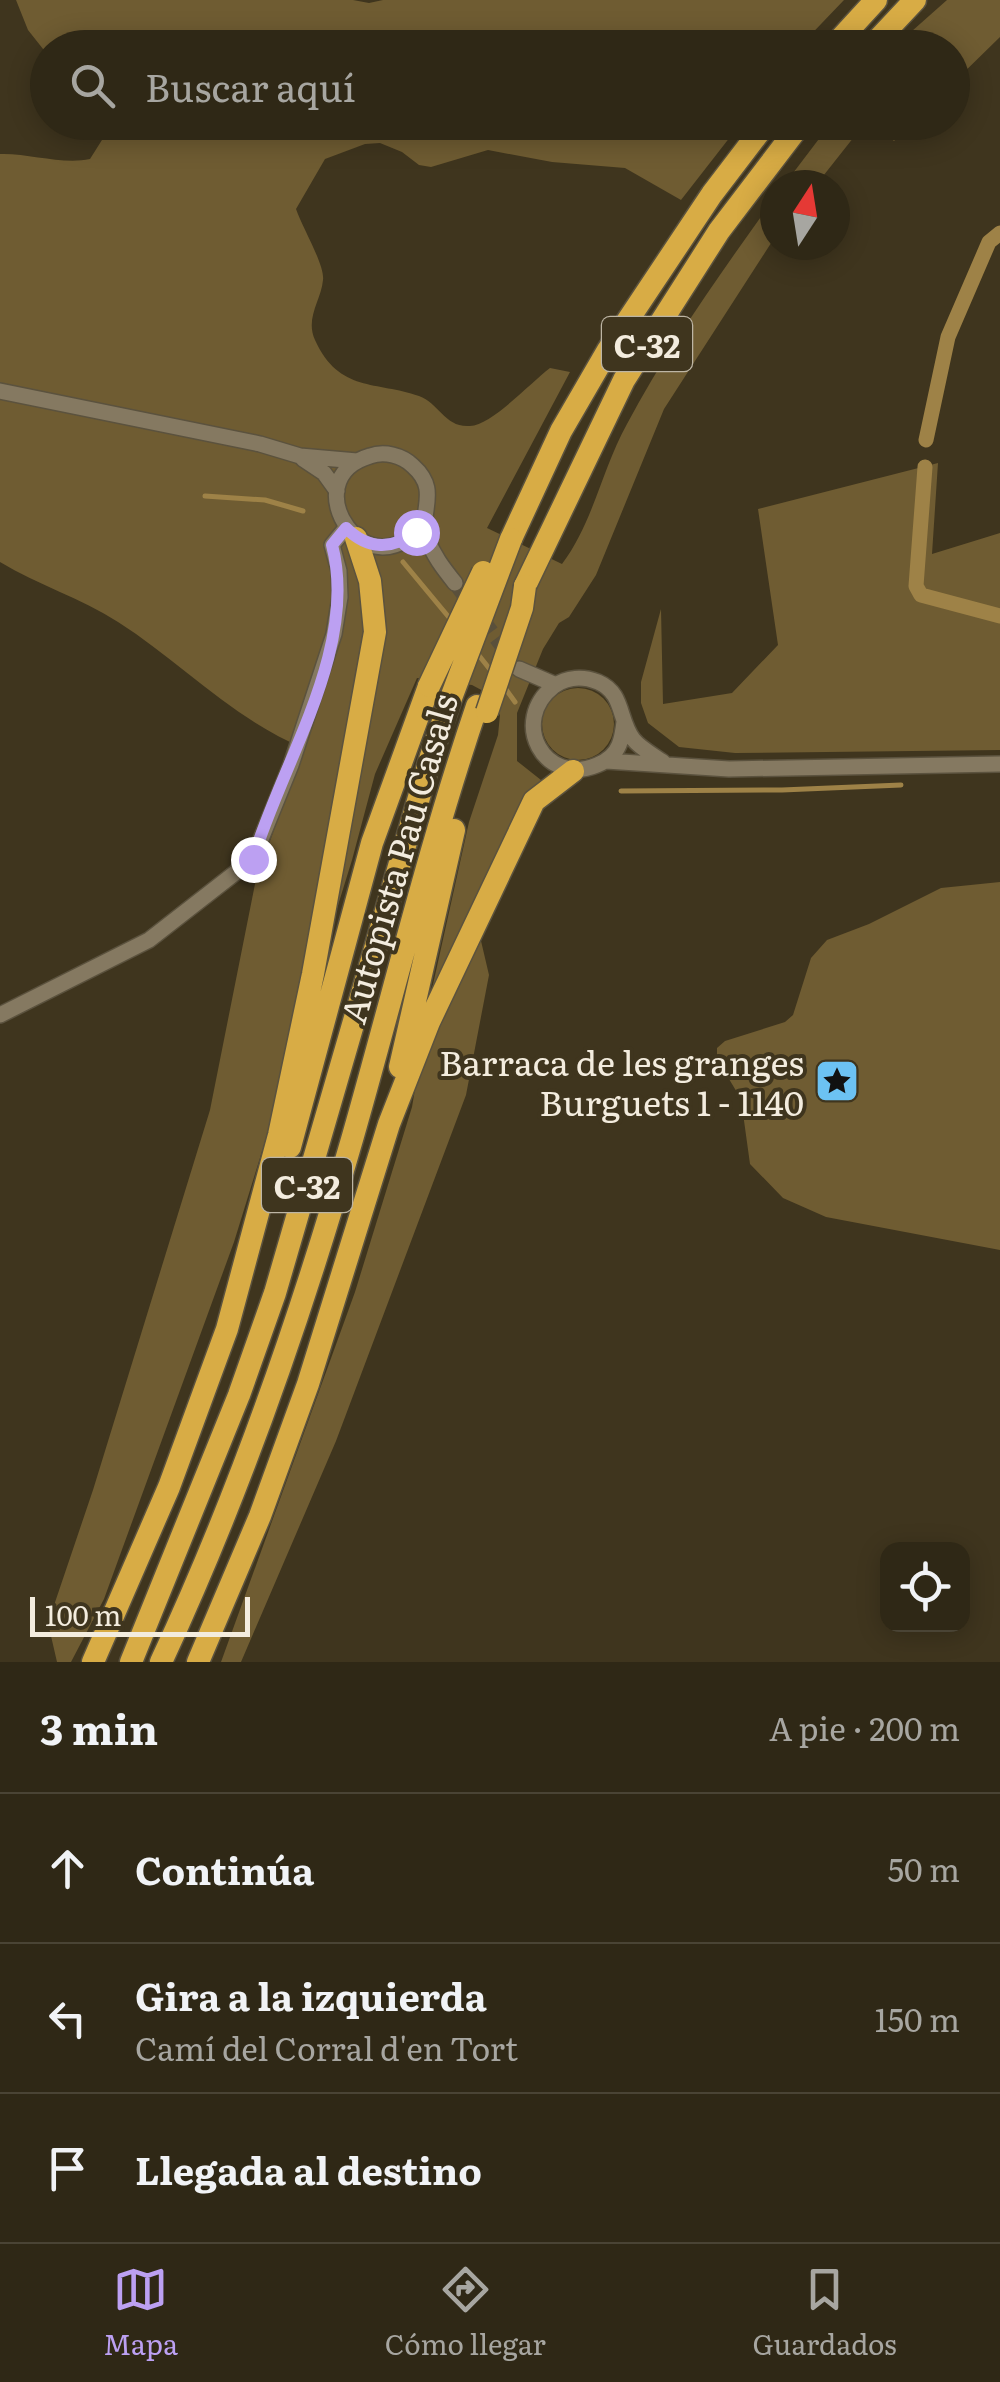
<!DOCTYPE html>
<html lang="es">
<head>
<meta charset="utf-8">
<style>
  :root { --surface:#2f2816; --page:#37301f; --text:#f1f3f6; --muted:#a7a6a1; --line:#4a4435; --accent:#bca0f2 }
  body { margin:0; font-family:Literata,serif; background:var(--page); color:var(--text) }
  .controls { position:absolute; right:30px; bottom:30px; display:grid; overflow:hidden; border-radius:20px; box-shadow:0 5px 25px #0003 }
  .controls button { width:90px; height:90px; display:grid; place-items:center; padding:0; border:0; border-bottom:2px solid var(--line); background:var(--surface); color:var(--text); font:50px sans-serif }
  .compass { position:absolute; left:760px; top:170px; width:90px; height:90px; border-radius:50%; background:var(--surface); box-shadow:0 5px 25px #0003; rotate:12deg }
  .scale { position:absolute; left:30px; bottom:25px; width:220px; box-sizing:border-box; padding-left:10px; border:5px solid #f3ecde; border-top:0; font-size:28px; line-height:35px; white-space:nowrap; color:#f3ecde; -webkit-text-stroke:8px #3f351e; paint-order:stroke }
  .stop { position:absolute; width:30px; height:30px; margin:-22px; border:8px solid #bca0f2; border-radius:50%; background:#fff }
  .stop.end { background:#bca0f2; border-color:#fff; box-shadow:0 2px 10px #0008 }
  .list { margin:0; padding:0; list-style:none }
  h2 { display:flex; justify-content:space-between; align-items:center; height:130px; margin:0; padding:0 40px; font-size:42px }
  h2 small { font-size:32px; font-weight:400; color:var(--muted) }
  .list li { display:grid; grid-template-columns:65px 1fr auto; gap:30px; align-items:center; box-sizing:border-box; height:150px; padding:0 40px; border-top:2px solid var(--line) }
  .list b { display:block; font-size:38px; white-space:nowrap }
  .list p { margin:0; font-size:32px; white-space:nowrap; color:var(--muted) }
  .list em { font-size:32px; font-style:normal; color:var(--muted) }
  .icon { flex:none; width:55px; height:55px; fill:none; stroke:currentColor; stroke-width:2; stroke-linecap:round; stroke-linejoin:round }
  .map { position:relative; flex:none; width:1000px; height:1662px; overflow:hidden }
  .search { position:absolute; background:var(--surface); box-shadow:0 5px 25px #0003; left:30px; right:30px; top:30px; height:110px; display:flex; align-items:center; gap:25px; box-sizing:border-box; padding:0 35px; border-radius:55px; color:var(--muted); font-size:38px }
  .sheet { height:580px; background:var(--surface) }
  nav { display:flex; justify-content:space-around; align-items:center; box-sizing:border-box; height:140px; border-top:2px solid var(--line); background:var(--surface); font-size:28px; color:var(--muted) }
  nav a { display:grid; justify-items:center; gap:5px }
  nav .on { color:var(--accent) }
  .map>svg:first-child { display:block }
  .green { fill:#6f5c32 }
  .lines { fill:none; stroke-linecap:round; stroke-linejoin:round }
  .stream { stroke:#9e8247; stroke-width:5 }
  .canal { stroke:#9e8247; stroke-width:15 }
  .minor-tunnel { stroke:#5a503b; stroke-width:15; stroke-dasharray:15 8; stroke-linecap:butt }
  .minor-casing { stroke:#5b523e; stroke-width:18 }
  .highway-casing { stroke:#5b523e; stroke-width:25 }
  .minor { stroke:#857961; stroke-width:15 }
  .highway { stroke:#d8ac45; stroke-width:22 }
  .highway-bridge-casing { stroke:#5b523e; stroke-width:25; stroke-linecap:butt }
  .highway-bridge { stroke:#d8ac45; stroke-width:22 }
  .route { stroke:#bca0f2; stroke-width:12 }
  .labels { text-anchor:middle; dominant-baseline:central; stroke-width:8; stroke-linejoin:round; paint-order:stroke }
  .shield { fill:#3f351e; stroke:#bdb5a4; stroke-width:2.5 }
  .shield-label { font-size:32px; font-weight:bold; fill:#f3ecde }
  .street-label { font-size:35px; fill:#f3ecde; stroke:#3f351e }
  .poi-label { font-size:35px; fill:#f3ecde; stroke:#3f351e; text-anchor:end }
</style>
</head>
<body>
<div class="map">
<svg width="1000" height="1662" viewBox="0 0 1000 1662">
  <rect width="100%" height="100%" fill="#3f351e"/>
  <path class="green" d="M 16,0 L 353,0 L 369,3 L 383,0 L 844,0 L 799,47 L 48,48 L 47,54 L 28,30 Z
    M 947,0 L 1000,0 L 1000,37 L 953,83 L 952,48 L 894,47 Z
    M 104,122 L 741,123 L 681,200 L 625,168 L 552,162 L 488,150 L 431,167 L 419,165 L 402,152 L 380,143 L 365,144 L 325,159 L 296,209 C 302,227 325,265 323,280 C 321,301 305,318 315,340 C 339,393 377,381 419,396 C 439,403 445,428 470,426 C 492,425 530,383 550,368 L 570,372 L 487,528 L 562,564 C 593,523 602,469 627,424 C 669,345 723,270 775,197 L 775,237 L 664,409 L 596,575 L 569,617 L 559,623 L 543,649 L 517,713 L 517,761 L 541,780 L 511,830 L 474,911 L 489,975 L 466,1095 L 336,1441 L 241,1662 L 221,1662 L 355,1292 L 412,1107 L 432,989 L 469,822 L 498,735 L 500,715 L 487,693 L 472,685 L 417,678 L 375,774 L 352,860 L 234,1242 L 104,1599 L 71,1662 L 57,1662 L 48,1623 L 93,1490 L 210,1110 L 256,879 L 304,748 C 234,720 181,662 118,622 C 81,598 38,585 0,562 L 0,154 C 29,153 62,165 90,159 L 107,132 Z
    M 831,123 L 865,123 L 816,185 L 784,185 Z
    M 870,123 L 913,123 L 894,141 Z
    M 938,463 L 932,554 L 1000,533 L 1000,750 L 735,753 L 679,747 L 648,723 L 641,703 L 641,682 L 661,609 L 663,704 L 732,693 L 778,645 L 758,509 Z
    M542 724a36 36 0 1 1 72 0a36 36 0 1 1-72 0Z
    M 1000,882 L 1000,1250 L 826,1217 L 783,1198 L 750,1164 L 741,1099 L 717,1059 L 717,1048 L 725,1041 L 785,1022 L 793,1015 L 811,958 L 827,940 L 869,924 L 941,888 Z"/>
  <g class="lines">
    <path class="stream" d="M 205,496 L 265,500 L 303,511
      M 403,562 L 452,621
      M 477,653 L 492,672
      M 505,688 L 515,702
      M 621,791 L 782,790 L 901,785"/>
    <path class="canal" d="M 926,440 L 948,337 L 989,242 L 1000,233
      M 925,467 L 916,586 L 921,595 L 1000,616"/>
    <path class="minor-tunnel" d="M 455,583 L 511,658"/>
    <defs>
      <path id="minor" d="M 0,391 L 260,444 L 300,456 L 357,461
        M 303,459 L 324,473 L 337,491
        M 425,519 C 371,601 290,479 370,456 C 384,451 402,455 413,466 C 441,491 418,511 427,538 C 433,555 443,568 455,583
        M 519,669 L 556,685
        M 624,722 C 623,730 622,738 619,745 C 615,755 607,761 597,765 C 544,787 509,721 554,686 C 567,677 583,676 598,682 C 624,693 618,719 633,739 C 640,748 653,755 663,762
        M 606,761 L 729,769 L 1000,764
        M 0,1015 L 149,940 L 253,859 L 291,765 L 334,634 L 340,597 L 339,571 L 332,545 L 346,528"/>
      <path id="highway" d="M 832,48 L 876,0
        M 870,48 L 915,0
        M 511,539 L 561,431 L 608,350 L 712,194 L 767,122
        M 525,586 L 624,380 L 719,231 L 802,122
        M 400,1067 L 454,830
        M 290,1147 L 372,843 L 429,686
        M 93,1662 L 169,1487 L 227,1329 L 279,1135 L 313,974 L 375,632 L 370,581 L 356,538
        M 131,1662 L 239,1395 L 275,1293 L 431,756 L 451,698
        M 161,1662 C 238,1497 303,1310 353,1136 C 394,992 429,847 477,706
        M 198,1662 L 260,1516 L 308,1384 L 389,1124 L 429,1022 L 534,801 L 573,771"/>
    </defs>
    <use href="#minor" class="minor-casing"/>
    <use href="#highway" class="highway-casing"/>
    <use href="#minor" class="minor"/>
    <use href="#highway" class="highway"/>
    <defs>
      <path id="highway-bridge" d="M 429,686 L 483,572
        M 451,698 L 511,539
        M 487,712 L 522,608 L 525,586"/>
    </defs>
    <use href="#highway-bridge" class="highway-bridge-casing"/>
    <use href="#highway-bridge" class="highway-bridge"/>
  </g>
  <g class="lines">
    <path class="route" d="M 253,859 C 282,762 359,648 332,545 L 346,528 C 368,550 392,550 416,532"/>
  </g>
  <defs>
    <symbol id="sight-square" viewBox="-11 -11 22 22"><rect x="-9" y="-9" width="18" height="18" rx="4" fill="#6cc2f3" stroke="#3f351e"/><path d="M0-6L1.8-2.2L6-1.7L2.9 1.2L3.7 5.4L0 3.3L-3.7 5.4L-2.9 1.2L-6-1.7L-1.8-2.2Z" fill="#111"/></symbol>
  </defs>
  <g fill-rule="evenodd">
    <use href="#sight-square" x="812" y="1056" width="50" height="50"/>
  </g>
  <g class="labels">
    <g class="shield">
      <rect x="602" y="317" width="90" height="54" rx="8"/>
      <rect x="262" y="1158" width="90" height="54" rx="8"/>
    </g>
    <g class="shield-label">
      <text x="647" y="344">C-32</text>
      <text x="307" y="1185">C-32</text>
    </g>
    <g class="street-label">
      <text transform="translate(397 858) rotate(-74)">Autopista Pau Casals</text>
    </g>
    <g class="poi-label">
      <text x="804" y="1061">Barraca de les granges<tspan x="804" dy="40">Burguets 1 - 1140</tspan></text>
    </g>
  </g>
</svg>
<div class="controls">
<button><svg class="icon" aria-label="locate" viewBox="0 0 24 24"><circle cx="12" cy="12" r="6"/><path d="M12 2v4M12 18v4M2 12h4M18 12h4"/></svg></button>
</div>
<svg class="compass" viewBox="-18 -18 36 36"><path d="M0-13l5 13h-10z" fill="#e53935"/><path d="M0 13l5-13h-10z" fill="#a7a6a1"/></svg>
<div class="scale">100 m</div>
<div class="stop" style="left:416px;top:532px"></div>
<div class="stop end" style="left:253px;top:859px"></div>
<div class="search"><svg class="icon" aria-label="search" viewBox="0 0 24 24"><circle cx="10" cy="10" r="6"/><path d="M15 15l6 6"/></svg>Buscar aquí</div>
</div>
<section class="sheet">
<h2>3 min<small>A pie · 200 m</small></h2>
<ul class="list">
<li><svg class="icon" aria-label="ahead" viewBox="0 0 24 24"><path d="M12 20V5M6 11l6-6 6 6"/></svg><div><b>Continúa</b></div><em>50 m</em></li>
<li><svg class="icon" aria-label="left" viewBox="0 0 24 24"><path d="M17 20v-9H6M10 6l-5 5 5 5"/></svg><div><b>Gira a la izquierda</b><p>Camí del Corral d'en Tort</p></div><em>150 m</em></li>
<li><svg class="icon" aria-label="arrive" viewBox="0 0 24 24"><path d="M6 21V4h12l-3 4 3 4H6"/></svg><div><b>Llegada al destino</b></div></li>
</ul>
</section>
<nav>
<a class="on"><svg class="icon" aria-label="map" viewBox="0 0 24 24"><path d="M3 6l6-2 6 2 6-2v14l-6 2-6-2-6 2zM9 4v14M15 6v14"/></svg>Mapa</a>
<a><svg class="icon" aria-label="directions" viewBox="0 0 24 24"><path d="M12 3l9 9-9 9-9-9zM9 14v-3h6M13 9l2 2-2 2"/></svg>Cómo llegar</a>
<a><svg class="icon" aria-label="saved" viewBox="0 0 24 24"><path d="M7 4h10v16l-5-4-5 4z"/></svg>Guardados</a>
</nav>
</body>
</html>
